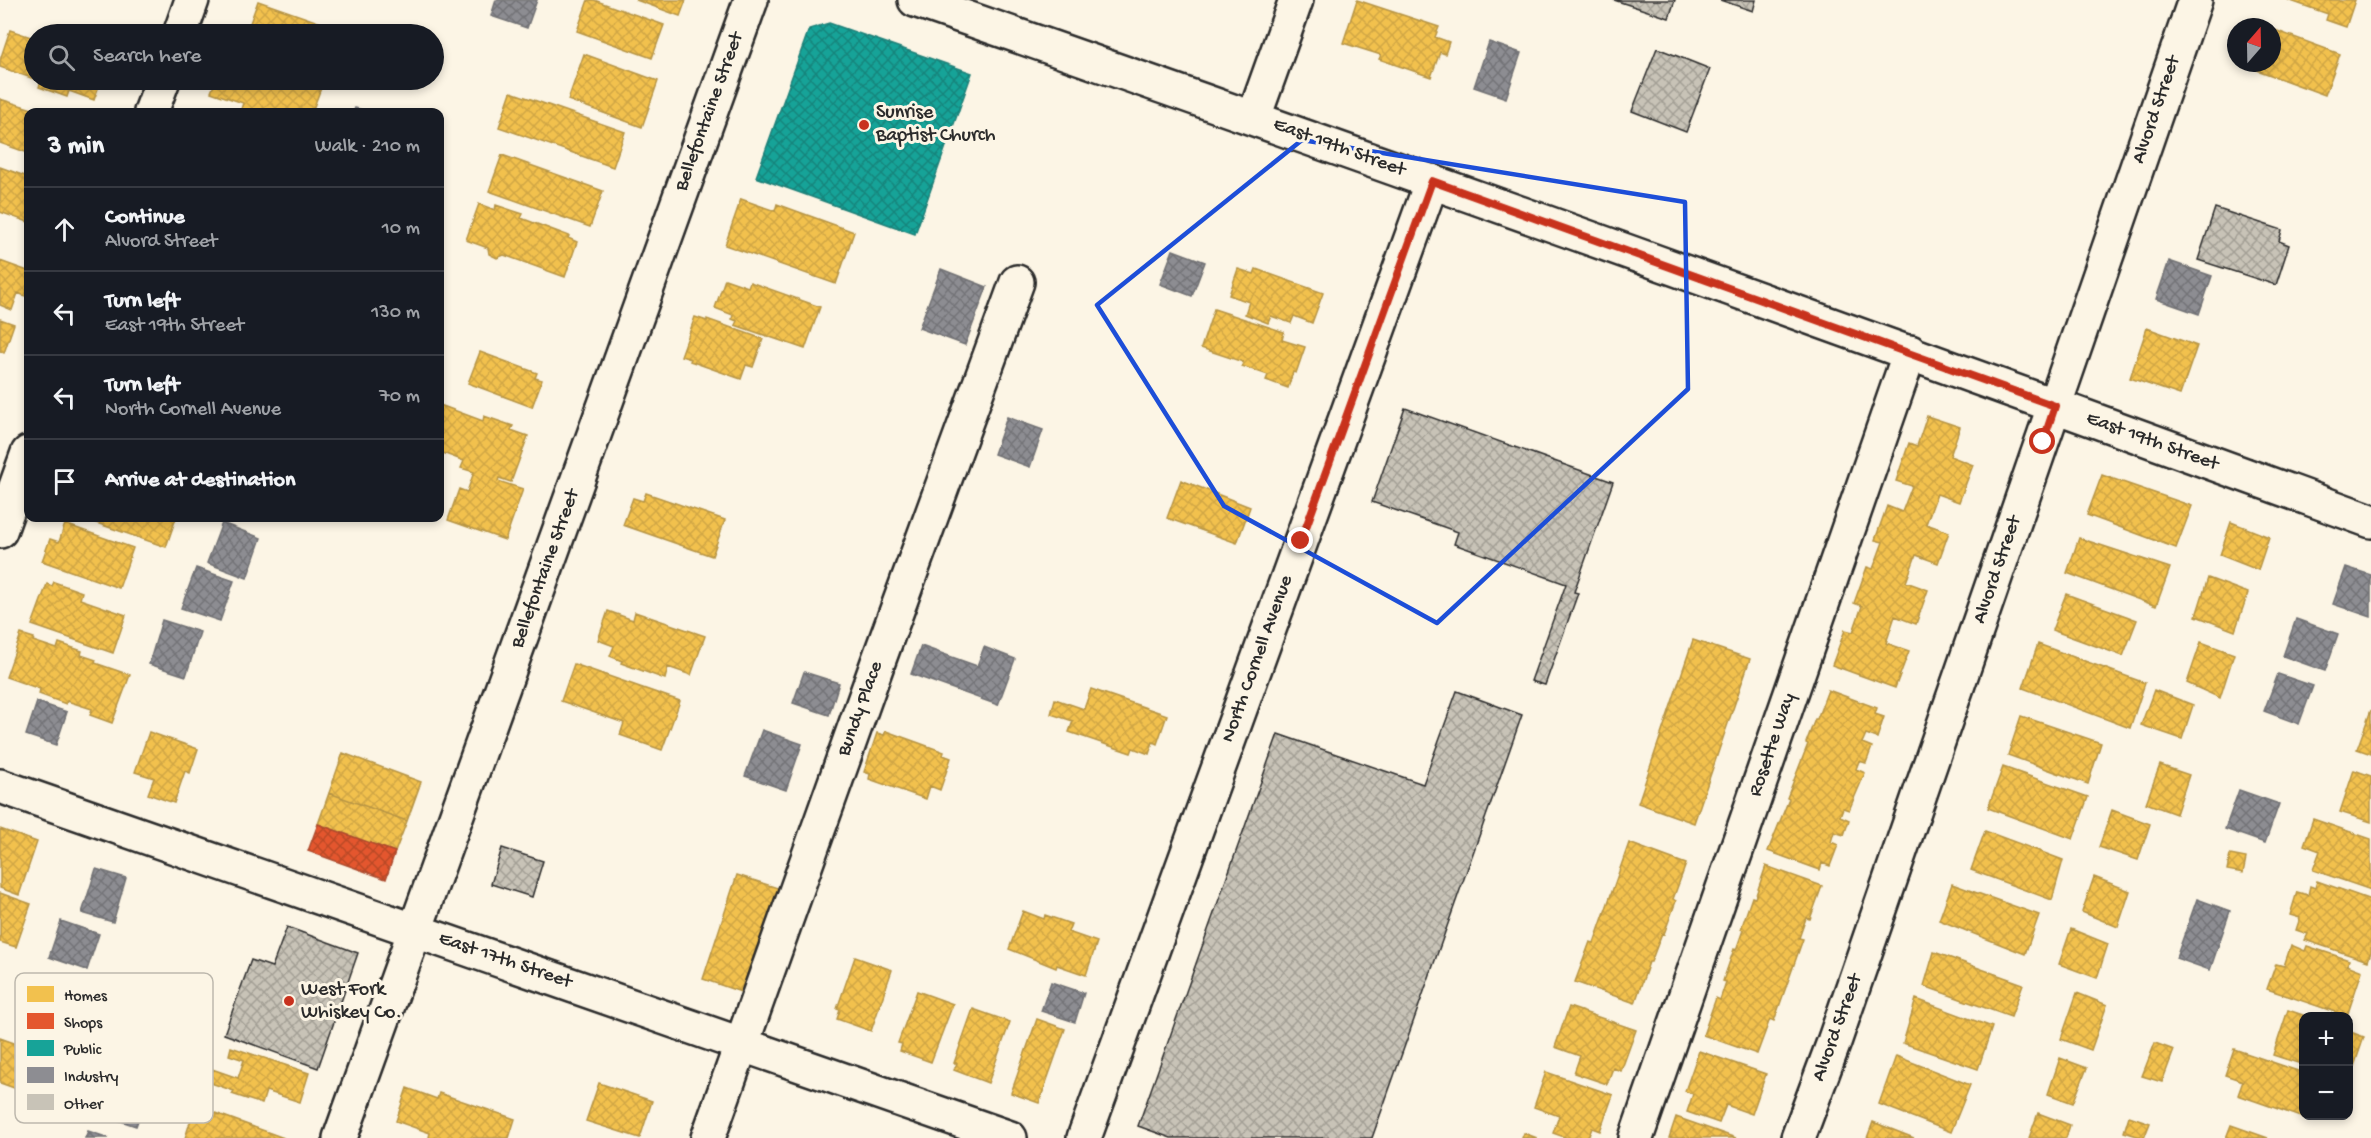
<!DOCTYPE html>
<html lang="en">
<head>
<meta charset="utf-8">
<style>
  :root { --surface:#171b24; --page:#20242c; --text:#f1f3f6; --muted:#9ea1a6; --line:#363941 }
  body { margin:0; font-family:"Gochi Hand",sans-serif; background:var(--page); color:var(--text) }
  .controls { position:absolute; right:18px; bottom:18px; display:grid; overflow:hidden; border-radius:12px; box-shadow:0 3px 9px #0003 }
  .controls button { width:54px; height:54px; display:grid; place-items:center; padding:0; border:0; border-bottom:2px solid var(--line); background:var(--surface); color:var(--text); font:30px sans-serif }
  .compass { position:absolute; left:2227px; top:18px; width:54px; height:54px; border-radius:50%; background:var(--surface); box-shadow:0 3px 9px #0003; rotate:20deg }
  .stop { position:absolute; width:18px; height:18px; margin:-14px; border:4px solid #c8321e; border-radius:50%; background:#fff }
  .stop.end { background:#c8321e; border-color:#fff; box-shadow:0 2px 6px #0008 }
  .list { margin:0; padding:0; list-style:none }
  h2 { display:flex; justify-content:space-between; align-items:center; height:78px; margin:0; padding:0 24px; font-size:26px }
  h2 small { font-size:20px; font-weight:400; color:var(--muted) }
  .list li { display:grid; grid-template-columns:39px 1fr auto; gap:18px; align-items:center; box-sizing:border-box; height:84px; padding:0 24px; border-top:2px solid var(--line) }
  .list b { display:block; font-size:22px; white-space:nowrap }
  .list p { margin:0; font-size:20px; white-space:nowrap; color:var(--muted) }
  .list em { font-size:20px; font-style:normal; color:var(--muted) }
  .icon { flex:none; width:33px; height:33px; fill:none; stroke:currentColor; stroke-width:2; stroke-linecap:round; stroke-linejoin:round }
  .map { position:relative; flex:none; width:2371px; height:1138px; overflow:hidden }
  .search { position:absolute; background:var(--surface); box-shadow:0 3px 9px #0003; left:24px; top:24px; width:420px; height:66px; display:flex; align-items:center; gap:15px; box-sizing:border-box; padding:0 21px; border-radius:33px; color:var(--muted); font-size:22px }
  .panel { position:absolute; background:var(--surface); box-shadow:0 3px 9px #0003; left:24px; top:108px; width:420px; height:414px; border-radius:12px }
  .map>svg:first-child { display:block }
  .homes { fill:url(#homes-cross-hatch); stroke:#b69444; stroke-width:1.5 }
  .shops { fill:url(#shops-cross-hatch); stroke:#ac4a2d; stroke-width:1.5 }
  .public { fill:url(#public-cross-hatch); stroke:#1d7f77; stroke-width:1.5 }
  .industry { fill:url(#industry-cross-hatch); stroke:#707073; stroke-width:1.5 }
  .building { fill:url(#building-cross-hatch); stroke:#2b2b2b; stroke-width:1.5 }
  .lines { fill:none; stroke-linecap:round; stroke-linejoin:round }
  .minor-casing { stroke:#2b2b2b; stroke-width:38 }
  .minor { stroke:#fcf5e5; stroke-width:33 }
  .route { stroke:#c8321e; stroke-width:8 }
  .marked { fill:none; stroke:#1d4ed8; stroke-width:4.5; stroke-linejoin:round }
  .poi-dot { fill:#c8321e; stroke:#fcf5e5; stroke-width:2 }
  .labels { text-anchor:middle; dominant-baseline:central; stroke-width:6; stroke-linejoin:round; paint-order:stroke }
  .street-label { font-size:20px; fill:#2b2b2b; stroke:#fcf5e5 }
  .poi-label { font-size:20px; fill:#2b2b2b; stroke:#fcf5e5; text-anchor:start }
  .key { fill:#fcf5e5; stroke:#bdb8ad; stroke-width:1.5 }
  .key-label { font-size:16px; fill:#2b2b2b }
</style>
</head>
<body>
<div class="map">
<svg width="2371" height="1138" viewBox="0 0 2371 1138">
  <defs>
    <pattern id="homes-cross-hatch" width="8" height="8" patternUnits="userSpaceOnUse" patternTransform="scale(1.5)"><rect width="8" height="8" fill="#f2c14e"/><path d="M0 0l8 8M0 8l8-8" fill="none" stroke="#d0a644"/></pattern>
    <pattern id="shops-cross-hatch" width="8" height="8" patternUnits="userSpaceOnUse" patternTransform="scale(1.5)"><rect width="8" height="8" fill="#e4572e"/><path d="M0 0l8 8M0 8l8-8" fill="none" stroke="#b94827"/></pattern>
    <pattern id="public-cross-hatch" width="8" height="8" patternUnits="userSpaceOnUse" patternTransform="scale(1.5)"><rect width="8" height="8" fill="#17a398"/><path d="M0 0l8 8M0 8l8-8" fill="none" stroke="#15857c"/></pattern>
    <pattern id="industry-cross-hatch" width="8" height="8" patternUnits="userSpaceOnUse" patternTransform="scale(1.5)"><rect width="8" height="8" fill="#8d8d92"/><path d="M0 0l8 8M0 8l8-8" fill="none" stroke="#737377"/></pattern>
    <pattern id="building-cross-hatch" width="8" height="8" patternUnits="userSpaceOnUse" patternTransform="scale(1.5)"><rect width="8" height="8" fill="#c8c3b7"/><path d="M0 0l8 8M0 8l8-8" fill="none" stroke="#a39f95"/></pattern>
  </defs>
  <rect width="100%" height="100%" fill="#fcf5e5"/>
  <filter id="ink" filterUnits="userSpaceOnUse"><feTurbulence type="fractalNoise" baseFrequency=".0167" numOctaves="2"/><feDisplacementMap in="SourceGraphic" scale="12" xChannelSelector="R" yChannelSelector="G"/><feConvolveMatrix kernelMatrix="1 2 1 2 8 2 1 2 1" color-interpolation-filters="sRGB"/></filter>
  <g filter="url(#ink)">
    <path class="homes" d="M 588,0 L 594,0 L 664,25 L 652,58 L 577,31 Z
      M 636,0 L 686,0 L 680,16 Z
      M 1357,0 L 1439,27 L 1435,37 L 1449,42 L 1445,54 L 1440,52 L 1431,77 L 1379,59 L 1381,55 L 1343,43 Z
      M 2288,0 L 2355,0 L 2346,27 L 2326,20 L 2328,14 Z
      M 258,1 L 347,32 L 347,34 L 246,34 Z
      M 2272,29 L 2340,54 L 2325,95 L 2257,70 L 2259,65 L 2253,63 L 2272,63 Z
      M 10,30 L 34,38 L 34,79 L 0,67 L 0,60 Z
      M 584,54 L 658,81 L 642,127 L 568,100 Z
      M 37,80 L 101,80 L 94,100 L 69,91 L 67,97 L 39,87 L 41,81 Z
      M 216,80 L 304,80 L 304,82 L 321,88 L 312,112 L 240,112 L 243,103 L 211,92 Z
      M 511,92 L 625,132 L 613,167 L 499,127 Z
      M 0,99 L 42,112 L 28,112 L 28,153 L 0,143 Z
      M 502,155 L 603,191 L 590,227 L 489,191 Z
      M 0,167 L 28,177 L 28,222 L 0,212 Z
      M 741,199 L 775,211 L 777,204 L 854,232 L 836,284 L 725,245 Z
      M 479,204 L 495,210 L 496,205 L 523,214 L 521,218 L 569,236 L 568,238 L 577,242 L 565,277 L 504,255 L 497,258 L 489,254 L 488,248 L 466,240 Z
      M 0,261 L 28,271 L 28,287 L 25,296 L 18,293 L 12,310 L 0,305 Z
      M 1238,269 L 1254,274 L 1256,269 L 1323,293 L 1312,323 L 1294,316 L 1291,323 L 1271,316 L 1268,323 L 1245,314 L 1249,302 L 1229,295 Z
      M 725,279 L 748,287 L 750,282 L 820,307 L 805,349 L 735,325 L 737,321 L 732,319 L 733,315 L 715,308 Z
      M 1214,309 L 1284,332 L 1282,340 L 1305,347 L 1296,373 L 1293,372 L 1288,388 L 1266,380 L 1268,375 L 1242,366 L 1243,362 L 1201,348 Z
      M 695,317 L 707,321 L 707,319 L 763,339 L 753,367 L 746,365 L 741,379 L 690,361 L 691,359 L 681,356 Z
      M 0,319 L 14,324 L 4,353 L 0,351 Z
      M 2147,328 L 2197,346 L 2180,395 L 2130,378 Z
      M 480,352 L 537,373 L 535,378 L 542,380 L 532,407 L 468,383 Z
      M 440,405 L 483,421 L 484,416 L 513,426 L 511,430 L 528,436 L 511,482 L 499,478 L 498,481 L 523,489 L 505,540 L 448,520 L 459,489 L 467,492 L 474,472 L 461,468 L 464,461 L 440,452 Z
      M 1927,416 L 1960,427 L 1950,456 L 1973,465 L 1959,502 L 1937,494 L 1926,524 L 1949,532 L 1938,563 L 1916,555 L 1906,582 L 1928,590 L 1916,624 L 1895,616 L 1886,643 L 1909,651 L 1895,688 L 1832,665 L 1845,630 L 1853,632 L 1862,606 L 1854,603 L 1867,567 L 1873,569 L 1883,542 L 1875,540 L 1887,506 L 1902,512 L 1912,486 L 1896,481 L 1909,443 L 1917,446 Z
      M 2102,475 L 2192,506 L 2176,548 L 2087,515 Z
      M 1181,480 L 1250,507 L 1237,543 L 1167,518 Z
      M 646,493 L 725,520 L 712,556 L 623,525 L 633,498 L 643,501 Z
      M 82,518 L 176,518 L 166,547 Z
      M 2231,522 L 2269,537 L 2258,570 L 2220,555 Z
      M 65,524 L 133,548 L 119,588 L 42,561 L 50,539 L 59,542 Z
      M 2079,538 L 2170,568 L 2156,606 L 2067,573 Z
      M 2208,578 L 2248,593 L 2235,631 L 2196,616 Z
      M 54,582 L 82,592 L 80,599 L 126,615 L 113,653 L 32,625 L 47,584 L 52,586 Z
      M 2066,594 L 2137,620 L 2123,656 L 2052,630 Z
      M 608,611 L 633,620 L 635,612 L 705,636 L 691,675 L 668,667 L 665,679 L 621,663 L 622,661 L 610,656 L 614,646 L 598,640 Z
      M 21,634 L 34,638 L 33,641 L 57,649 L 59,643 L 82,651 L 81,655 L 96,660 L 95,663 L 130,675 L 112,723 L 90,715 L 92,709 L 67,701 L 66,704 L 39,694 L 40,689 L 6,677 Z
      M 1693,640 L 1750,659 L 1694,823 L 1638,803 Z
      M 2201,642 L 2234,654 L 2220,698 L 2187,683 Z
      M 2038,644 L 2145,683 L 2130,728 L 2023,688 Z
      M 574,664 L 680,701 L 662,750 L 620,735 L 624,723 L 561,701 Z
      M 1091,689 L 1167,715 L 1157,744 L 1153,742 L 1149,754 L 1133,748 L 1131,753 L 1069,732 L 1073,721 L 1051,714 L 1055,699 L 1084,709 Z
      M 1828,690 L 1877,708 L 1875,714 L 1884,717 L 1877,738 L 1866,734 L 1862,743 L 1872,747 L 1866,763 L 1859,761 L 1856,769 L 1865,773 L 1849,810 L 1843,808 L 1840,816 L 1849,820 L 1844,835 L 1834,832 L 1831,842 L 1838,845 L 1830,866 L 1822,863 L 1820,870 L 1768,851 L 1789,799 L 1787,798 L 1808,744 L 1806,743 L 1815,719 L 1817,719 Z
      M 2154,690 L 2193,705 L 2182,739 L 2141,725 Z
      M 2371,710 L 2371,754 L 2357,749 Z
      M 2021,716 L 2101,743 L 2088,784 L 2008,755 Z
      M 886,731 L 944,752 L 943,755 L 951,758 L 940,790 L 930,786 L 926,799 L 869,779 L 870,774 L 864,772 L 877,733 L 884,735 Z
      M 149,732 L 198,749 L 190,773 L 185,771 L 174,803 L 148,794 L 154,778 L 135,772 Z
      M 343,753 L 421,782 L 407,821 L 329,793 Z
      M 2160,765 L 2189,775 L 2176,814 L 2146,803 Z
      M 2003,767 L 2088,797 L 2073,839 L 1988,808 Z
      M 2354,770 L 2371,776 L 2371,822 L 2340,812 Z
      M 329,793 L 407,821 L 395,852 L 318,824 Z
      M 2112,810 L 2150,824 L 2138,860 L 2099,847 Z
      M 2313,819 L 2371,839 L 2371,890 L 2313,870 L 2320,851 L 2304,845 Z
      M 0,829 L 37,842 L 19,895 L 0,888 Z
      M 1985,831 L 2063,860 L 2052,900 L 1971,870 Z
      M 1629,843 L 1686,864 L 1673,899 L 1676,901 L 1664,934 L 1662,933 L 1651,962 L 1649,962 L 1635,1003 L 1575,982 L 1590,942 L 1594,943 Z
      M 2230,855 L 2246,858 L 2243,873 L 2227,870 Z
      M 1766,866 L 1822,886 L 1810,919 L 1806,918 L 1799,938 L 1803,939 L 1774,1021 L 1770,1019 L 1757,1054 L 1703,1035 L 1716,998 L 1720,1000 L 1726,982 L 1723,981 L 1734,949 L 1736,950 L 1743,930 L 1741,929 L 1752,897 L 1755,898 Z
      M 737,875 L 790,892 L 744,993 L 703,979 Z
      M 2094,877 L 2130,891 L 2118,927 L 2082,912 Z
      M 2317,881 L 2371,900 L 2371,952 L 2368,961 L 2305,940 L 2308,934 L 2296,930 L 2300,918 L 2290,915 L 2297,892 L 2308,895 L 2310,886 L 2315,888 Z
      M 1952,884 L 2039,915 L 2025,954 L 1939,920 Z
      M 0,893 L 31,904 L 16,947 L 0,942 Z
      M 1023,911 L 1044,919 L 1045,915 L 1071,924 L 1068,932 L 1097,942 L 1086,975 L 1057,965 L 1056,968 L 1009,949 Z
      M 2071,929 L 2108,944 L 2097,978 L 2059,964 Z
      M 2291,945 L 2305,951 L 2307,946 L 2349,960 L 2347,965 L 2362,971 L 2347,1016 L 2267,989 L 2276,964 L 2284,966 Z
      M 1934,952 L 2023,984 L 2011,1017 L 1924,986 Z
      M 855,957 L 892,970 L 871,1031 L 837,1019 L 840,1010 L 837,1009 Z
      M 917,991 L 953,1004 L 931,1062 L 900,1051 L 902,1044 L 898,1043 Z
      M 2077,993 L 2107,1005 L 2091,1050 L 2061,1039 Z
      M 1916,999 L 1992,1027 L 1978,1069 L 1903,1043 Z
      M 1569,1007 L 1636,1030 L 1621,1071 L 1613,1068 L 1607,1084 L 1574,1073 L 1580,1056 L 1555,1047 Z
      M 973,1009 L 1010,1022 L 988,1083 L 954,1070 L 957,1063 L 954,1063 Z
      M 2288,1010 L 2306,1016 L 2304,1016 L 2304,1065 L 2273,1055 Z
      M 1037,1019 L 1065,1029 L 1039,1103 L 1011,1093 Z
      M 2348,1031 L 2364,1037 L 2349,1081 L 2348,1081 Z
      M 0,1038 L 31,1049 L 17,1089 L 0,1083 Z
      M 2155,1043 L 2174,1050 L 2162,1082 L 2142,1076 Z
      M 231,1047 L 309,1073 L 300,1102 L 266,1091 L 262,1104 L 232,1094 L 234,1091 L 208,1082 L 212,1069 L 238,1078 L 244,1060 L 229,1055 Z
      M 2234,1049 L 2304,1073 L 2304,1118 L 2238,1095 L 2243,1081 L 2225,1075 Z
      M 1699,1051 L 1766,1074 L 1752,1114 L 1726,1105 L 1719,1123 L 1687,1112 L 1693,1094 L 1685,1091 Z
      M 1896,1056 L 1970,1085 L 1951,1132 L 1879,1104 Z
      M 2060,1058 L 2087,1068 L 2073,1103 L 2048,1094 Z
      M 1546,1072 L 1613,1095 L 1600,1131 L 1592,1128 L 1588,1138 L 1567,1138 L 1553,1133 L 1559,1116 L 1534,1107 Z
      M 599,1083 L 652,1101 L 640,1138 L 586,1121 Z
      M 407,1088 L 437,1099 L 439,1093 L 515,1119 L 509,1138 L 431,1138 L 429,1137 L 430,1133 L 396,1121 Z
      M 207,1110 L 284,1138 L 185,1138 L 192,1116 L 203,1120 Z
      M 2038,1113 L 2070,1125 L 2066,1138 L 2029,1138 Z
      M 2129,1116 L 2150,1123 L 2144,1138 L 2124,1132 Z
      M 1676,1117 L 1736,1138 L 1669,1138 Z
      M 1873,1122 L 1914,1138 L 1867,1138 Z
      M 2231,1125 L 2268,1138 L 2226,1138 Z
      M 1524,1133 L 1537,1138 L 1522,1138 Z"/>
    <path class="shops" d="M 318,824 L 395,852 L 386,879 L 308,851 Z"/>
    <path class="public" d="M 829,23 L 972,73 L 915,234 L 756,177 L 809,29 Z"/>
    <path class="industry" d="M 496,0 L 537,0 L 527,28 L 491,16 Z
      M 1489,42 L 1521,53 L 1506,98 L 1474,87 Z
      M 355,108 L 370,112 L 353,112 Z
      M 1173,250 L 1205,262 L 1192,296 L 1160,284 Z
      M 2169,261 L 2212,276 L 2199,314 L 2156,299 Z
      M 941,269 L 987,287 L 965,345 L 919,328 Z
      M 1007,417 L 1043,430 L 1030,467 L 994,454 Z
      M 222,523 L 261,538 L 247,578 L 207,563 Z
      M 2346,567 L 2371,575 L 2371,617 L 2333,604 Z
      M 196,568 L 234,581 L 220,621 L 181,608 Z
      M 2296,619 L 2338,634 L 2325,671 L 2283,656 Z
      M 162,620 L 200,632 L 186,676 L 149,664 Z
      M 921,646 L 977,666 L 984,647 L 1015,659 L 998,705 L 911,674 Z
      M 804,672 L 839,683 L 829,715 L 793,703 Z
      M 2278,674 L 2313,686 L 2299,724 L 2264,711 Z
      M 37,702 L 67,712 L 56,745 L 26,735 Z
      M 762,730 L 802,744 L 786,790 L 745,776 Z
      M 2239,790 L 2279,804 L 2265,843 L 2225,829 Z
      M 96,869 L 126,878 L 113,922 L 82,913 Z
      M 2197,899 L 2230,911 L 2210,970 L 2176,958 Z
      M 61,921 L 99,934 L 87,970 L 49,957 Z
      M 1051,982 L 1084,993 L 1075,1022 L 1041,1011 Z
      M 116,1079 L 149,1091 L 136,1126 L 103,1115 Z
      M 88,1131 L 109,1138 L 85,1138 Z"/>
    <path class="building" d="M 1614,0 L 1675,0 L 1669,18 Z
      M 1720,0 L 1756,0 L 1753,11 Z
      M 1657,48 L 1710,69 L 1686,132 L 1632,111 Z
      M 2215,208 L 2282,230 L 2279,241 L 2289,245 L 2276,285 L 2198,260 Z
      M 1405,408 L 1613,482 L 1574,592 L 1578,593 L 1545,685 L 1531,681 L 1566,584 L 1454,544 L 1458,532 L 1372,502 Z
      M 1457,691 L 1522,715 L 1372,1138 L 1171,1138 L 1138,1126 L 1278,734 L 1423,784 Z
      M 502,848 L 543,861 L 532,897 L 491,884 Z
      M 287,927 L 358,953 L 318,1068 L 224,1034 L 251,960 L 272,967 Z"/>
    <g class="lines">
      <defs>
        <path id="minor" d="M 915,0 C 1402,169 1887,344 2371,521
          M 180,34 L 192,0
          M 151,112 L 163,80
          M 1254,117 L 1296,0
          M 0,531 L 28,453
          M 0,786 L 1010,1138
          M 340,1138 L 751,0
          M 708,1138 L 878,662 L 1017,282
          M 1084,1138 L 1432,181
          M 1636,1138 L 1910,352
          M 1798,1138 L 1834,1042 L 2195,0"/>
      </defs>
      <use href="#minor" class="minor-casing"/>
      <use href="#minor" class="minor"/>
    </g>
  </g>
  <g class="lines" filter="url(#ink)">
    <path class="route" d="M 1301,541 L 1432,181 L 2055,406 L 2043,442"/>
  </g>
  <path class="marked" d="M 1302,140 L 1685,202 L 1688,389 L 1437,623 L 1224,506 L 1097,305 Z"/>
  <g class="poi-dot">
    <circle cx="864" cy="125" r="6"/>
    <circle cx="289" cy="1001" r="6"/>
  </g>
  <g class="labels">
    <g class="street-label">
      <text transform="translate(2157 110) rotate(-71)">Alvord Street</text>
      <text transform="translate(710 112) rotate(-70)">Bellefontaine Street</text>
      <text transform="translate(1339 148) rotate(20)">East 19th Street</text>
      <text transform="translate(2152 442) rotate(20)">East 19th Street</text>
      <text transform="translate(546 569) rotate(-70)">Bellefontaine Street</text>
      <text transform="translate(1998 570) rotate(-71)">Alvord Street</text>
      <text transform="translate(1258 659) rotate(-70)">North Cornell Avenue</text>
      <text transform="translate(861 709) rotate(-70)">Bundy Place</text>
      <text transform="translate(1773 745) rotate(-71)">Rosette Way</text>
      <text transform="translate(505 961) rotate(19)">East 17th Street</text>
      <text transform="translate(1838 1028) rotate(-70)">Alvord Street</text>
    </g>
    <g class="poi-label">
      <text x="876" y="113">Sunrise<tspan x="876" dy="23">Baptist Church</tspan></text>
      <text x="301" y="990">West Fork<tspan x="301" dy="23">Whiskey Co.</tspan></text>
    </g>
  </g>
  <rect x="15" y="973" width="198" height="150" rx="9" class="key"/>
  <rect x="27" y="986" width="27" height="16" fill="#f2c14e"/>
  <rect x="27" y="1013" width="27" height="16" fill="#e4572e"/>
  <rect x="27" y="1040" width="27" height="16" fill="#17a398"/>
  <rect x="27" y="1067" width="27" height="16" fill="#8d8d92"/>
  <rect x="27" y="1094" width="27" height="16" fill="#c8c3b7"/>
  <g class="key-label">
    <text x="64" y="1000">Homes</text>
    <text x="64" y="1027">Shops</text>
    <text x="64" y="1054">Public</text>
    <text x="64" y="1081">Industry</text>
    <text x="64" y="1108">Other</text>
  </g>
</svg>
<div class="controls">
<button>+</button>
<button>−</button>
</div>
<svg class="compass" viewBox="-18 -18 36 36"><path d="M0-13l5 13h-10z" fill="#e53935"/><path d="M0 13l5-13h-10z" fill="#9ea1a6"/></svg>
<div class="stop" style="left:2043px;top:442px"></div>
<div class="stop end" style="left:1301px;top:541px"></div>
<div class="search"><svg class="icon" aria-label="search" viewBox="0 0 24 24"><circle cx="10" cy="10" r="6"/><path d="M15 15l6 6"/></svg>Search here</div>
<section class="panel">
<h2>3 min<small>Walk · 210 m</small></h2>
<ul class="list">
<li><svg class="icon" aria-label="ahead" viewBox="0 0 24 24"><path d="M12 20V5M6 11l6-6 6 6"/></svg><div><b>Continue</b><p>Alvord Street</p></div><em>10 m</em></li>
<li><svg class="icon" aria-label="left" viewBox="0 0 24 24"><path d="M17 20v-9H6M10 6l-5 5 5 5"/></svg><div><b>Turn left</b><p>East 19th Street</p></div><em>130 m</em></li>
<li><svg class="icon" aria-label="left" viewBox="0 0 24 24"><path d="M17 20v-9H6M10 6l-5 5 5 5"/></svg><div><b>Turn left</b><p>North Cornell Avenue</p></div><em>70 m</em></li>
<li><svg class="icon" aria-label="arrive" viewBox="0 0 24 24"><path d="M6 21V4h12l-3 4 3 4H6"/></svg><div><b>Arrive at destination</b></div></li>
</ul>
</section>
</div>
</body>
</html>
